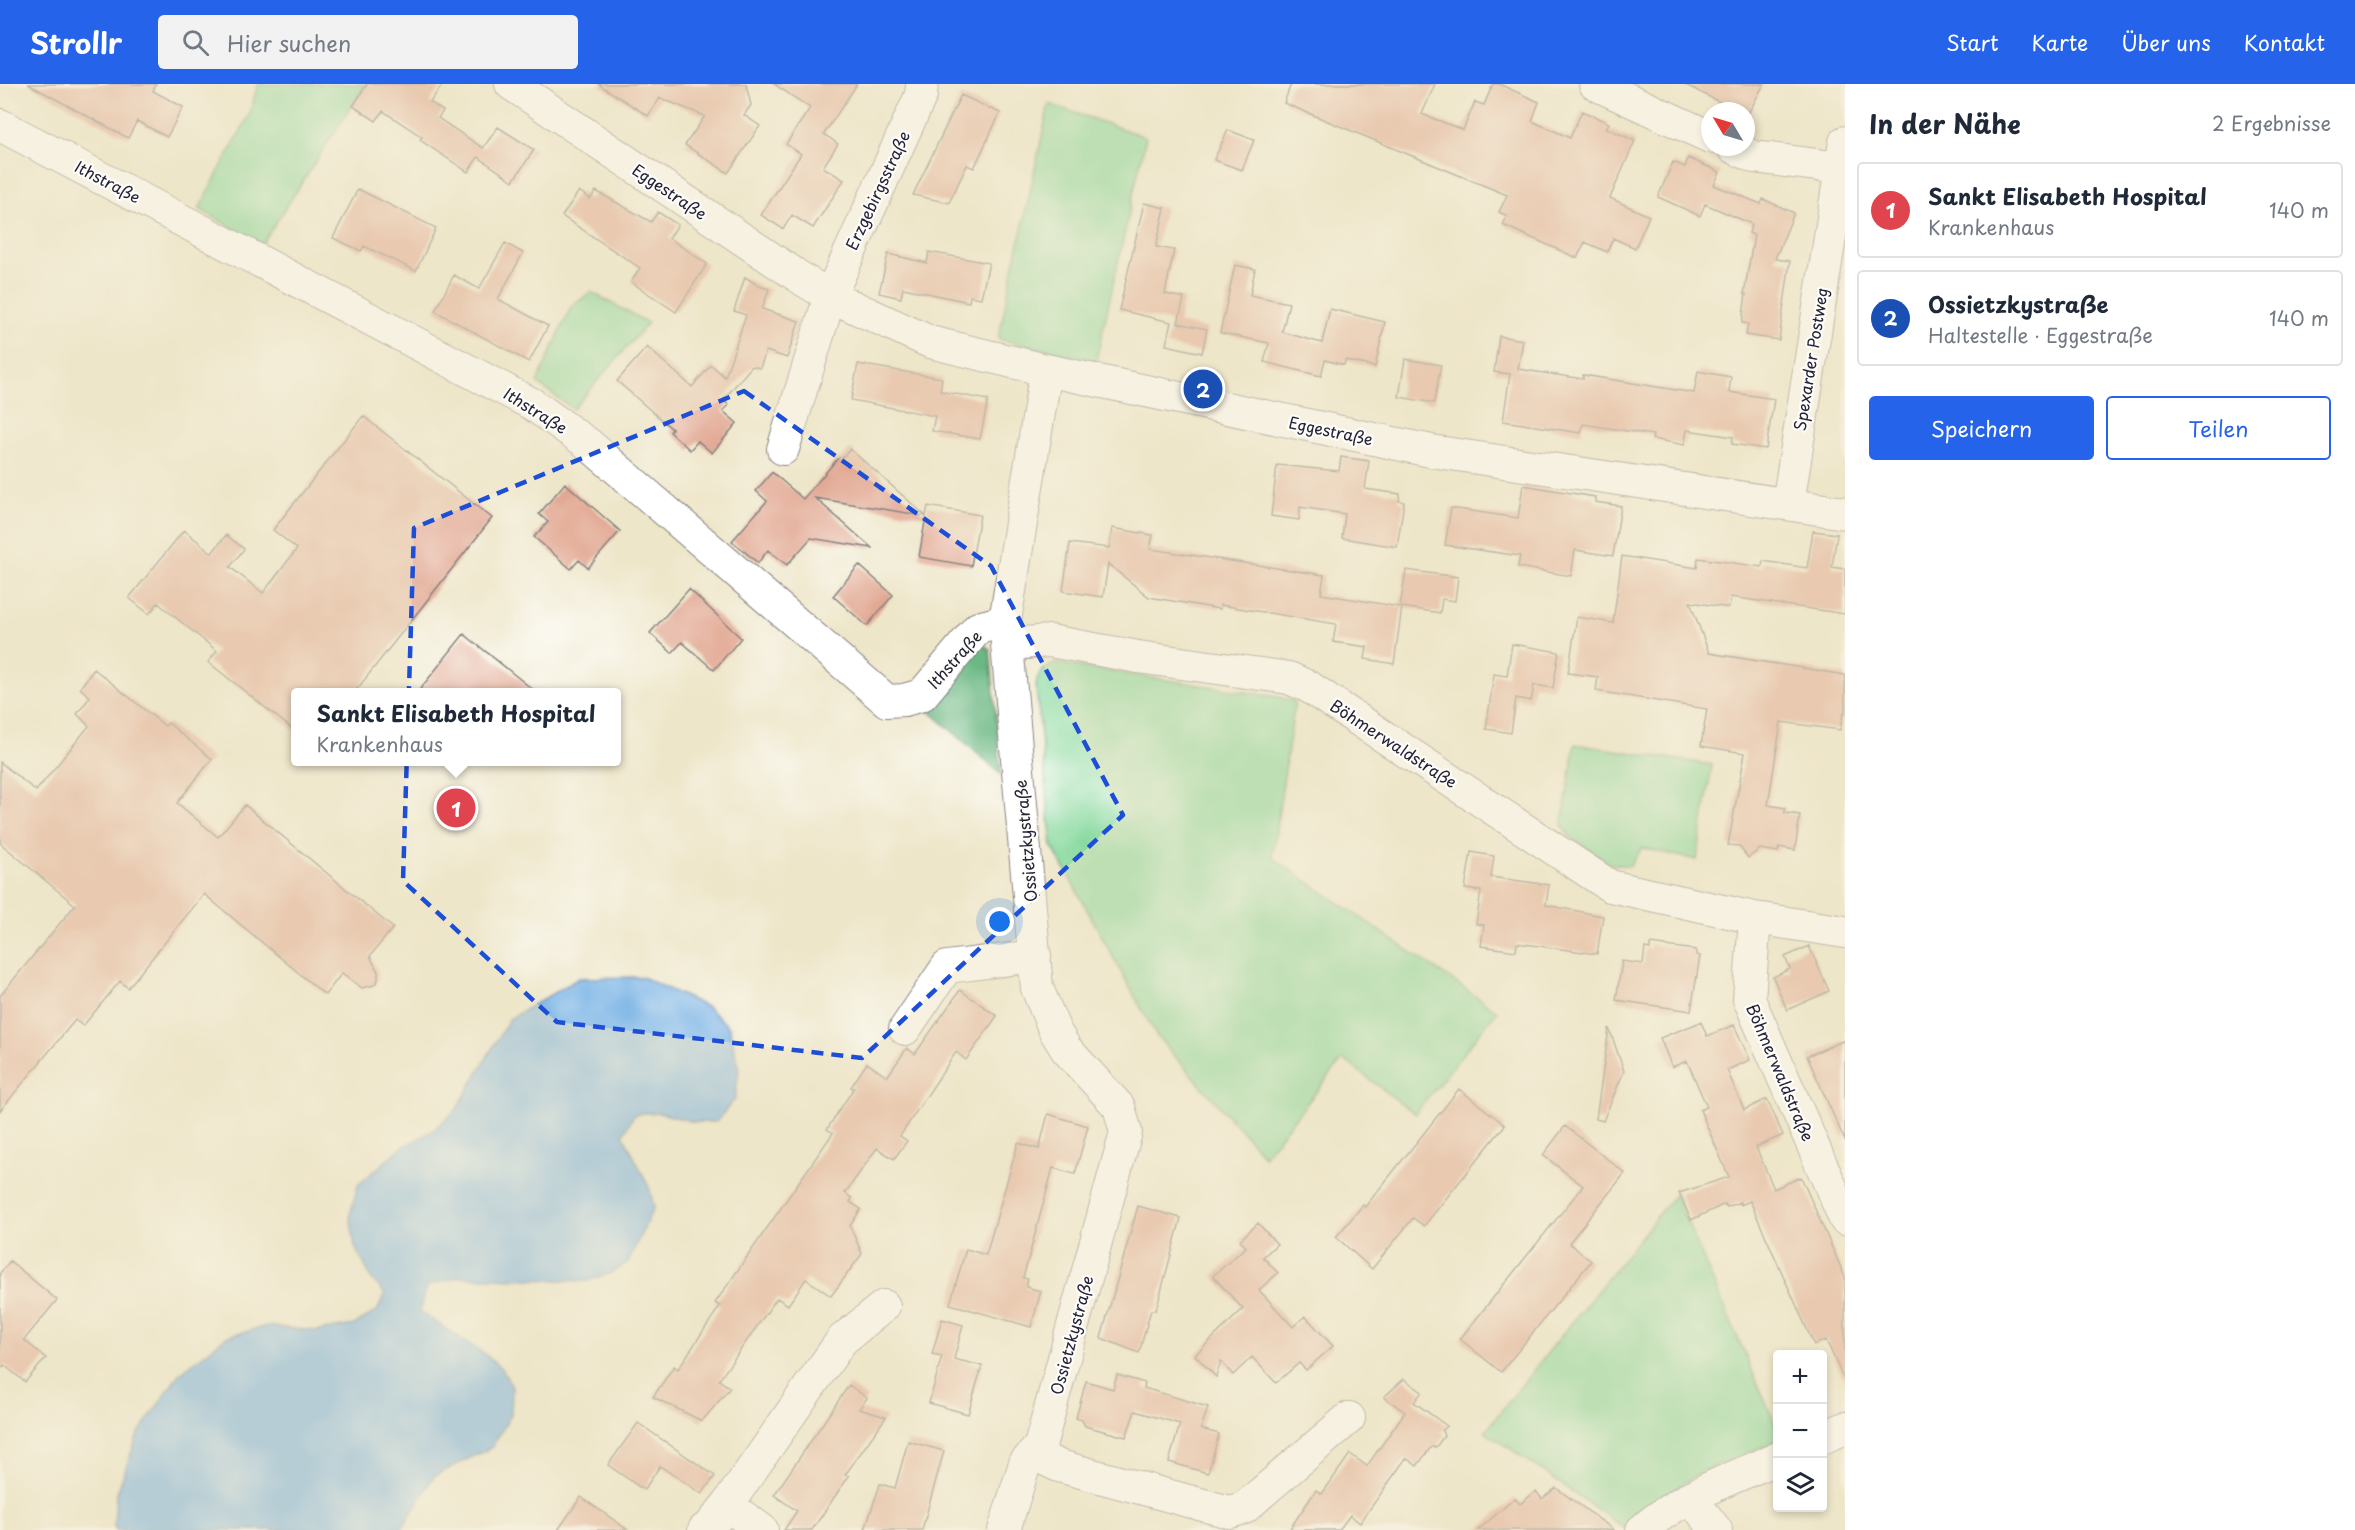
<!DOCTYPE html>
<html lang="de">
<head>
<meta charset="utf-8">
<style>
  :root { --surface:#fff; --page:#f2f2f3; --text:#1f2937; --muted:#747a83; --line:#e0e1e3; --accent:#2563eb }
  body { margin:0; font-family:"Playpen Sans",sans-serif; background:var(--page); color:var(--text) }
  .controls { position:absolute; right:18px; bottom:18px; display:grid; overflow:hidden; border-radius:6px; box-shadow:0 3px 9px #0003 }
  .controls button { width:54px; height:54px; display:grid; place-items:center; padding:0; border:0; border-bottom:2px solid var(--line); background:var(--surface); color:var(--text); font:30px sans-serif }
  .compass { position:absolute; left:1701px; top:18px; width:54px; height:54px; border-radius:50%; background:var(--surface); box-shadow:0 3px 9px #0003; rotate:308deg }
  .you { position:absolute; left:1000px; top:838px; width:21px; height:21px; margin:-15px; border:4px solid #fff; border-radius:50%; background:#1a73e8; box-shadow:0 0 0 9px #1a73e833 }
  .badge { display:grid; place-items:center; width:39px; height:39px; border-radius:50%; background:var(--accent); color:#fff; font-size:20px; font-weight:700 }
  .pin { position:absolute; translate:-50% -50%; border:3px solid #fff; box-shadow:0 2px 6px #0006 }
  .popup { position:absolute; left:291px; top:604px; width:330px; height:78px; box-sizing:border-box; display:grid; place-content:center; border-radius:6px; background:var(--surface); filter:drop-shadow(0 2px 4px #0005); font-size:20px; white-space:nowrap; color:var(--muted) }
  .popup b { font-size:22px; color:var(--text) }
  .popup::after { content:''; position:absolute; left:50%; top:100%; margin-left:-12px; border:12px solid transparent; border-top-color:var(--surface) }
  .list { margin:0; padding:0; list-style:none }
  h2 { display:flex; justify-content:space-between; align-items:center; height:78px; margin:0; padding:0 24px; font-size:26px }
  h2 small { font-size:20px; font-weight:400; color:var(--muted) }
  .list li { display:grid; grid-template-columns:39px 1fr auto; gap:18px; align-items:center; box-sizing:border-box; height:96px; margin:0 12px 12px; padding:0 12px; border:2px solid var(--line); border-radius:6px }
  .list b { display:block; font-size:22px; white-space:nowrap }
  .list p { margin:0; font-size:20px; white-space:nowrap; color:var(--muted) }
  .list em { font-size:20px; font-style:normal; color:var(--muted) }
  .actions { display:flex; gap:12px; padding:18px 24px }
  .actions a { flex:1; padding:14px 0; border:2px solid var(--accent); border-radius:6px; text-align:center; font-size:21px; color:var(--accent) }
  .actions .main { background:var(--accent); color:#fff }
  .icon { flex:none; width:33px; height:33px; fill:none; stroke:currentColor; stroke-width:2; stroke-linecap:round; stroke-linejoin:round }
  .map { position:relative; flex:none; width:1845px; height:1446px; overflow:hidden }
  header { display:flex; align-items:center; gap:36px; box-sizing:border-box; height:84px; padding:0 30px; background:var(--accent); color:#fff }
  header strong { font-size:28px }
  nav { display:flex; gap:33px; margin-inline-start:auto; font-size:21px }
  .search { width:420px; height:54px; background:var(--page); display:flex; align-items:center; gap:15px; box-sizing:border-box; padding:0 21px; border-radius:6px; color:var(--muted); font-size:22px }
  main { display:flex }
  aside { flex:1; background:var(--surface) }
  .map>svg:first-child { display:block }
  .green { fill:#83d89b; stroke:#527d6b; stroke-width:1.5 }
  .forest { fill:#6ab883; stroke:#466d5f; stroke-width:1.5 }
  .water { fill:#73b0e5; stroke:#4a6990; stroke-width:1.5 }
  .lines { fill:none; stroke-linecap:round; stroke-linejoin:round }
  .stream { stroke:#73b0e5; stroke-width:8 }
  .building { fill:#e2a893 }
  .minor-casing { stroke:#888482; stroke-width:34 }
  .minor { stroke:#fff; stroke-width:32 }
  .marked { fill:none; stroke:#1d4ed8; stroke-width:4.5; stroke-dasharray:12 8; stroke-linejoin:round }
  .labels { text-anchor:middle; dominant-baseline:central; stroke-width:4.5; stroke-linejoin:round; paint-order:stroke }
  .street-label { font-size:16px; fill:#22223b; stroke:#fdfcf7 }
</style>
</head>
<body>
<header>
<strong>Strollr</strong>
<div class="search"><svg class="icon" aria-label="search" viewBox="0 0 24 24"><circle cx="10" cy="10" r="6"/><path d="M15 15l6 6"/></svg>Hier suchen</div>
<nav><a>Start</a><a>Karte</a><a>Über uns</a><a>Kontakt</a></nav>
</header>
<main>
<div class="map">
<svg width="1845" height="1446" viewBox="0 0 1845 1446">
  <rect width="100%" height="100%" fill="#fdfcf7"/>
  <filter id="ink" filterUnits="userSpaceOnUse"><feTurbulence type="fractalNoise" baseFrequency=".0167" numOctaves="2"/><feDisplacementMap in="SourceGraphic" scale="12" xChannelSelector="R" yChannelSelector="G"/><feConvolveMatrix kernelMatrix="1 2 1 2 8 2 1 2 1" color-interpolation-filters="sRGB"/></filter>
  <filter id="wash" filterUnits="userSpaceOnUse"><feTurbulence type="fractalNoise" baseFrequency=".008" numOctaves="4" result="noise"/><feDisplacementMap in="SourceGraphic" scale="24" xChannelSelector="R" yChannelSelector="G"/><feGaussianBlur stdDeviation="1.35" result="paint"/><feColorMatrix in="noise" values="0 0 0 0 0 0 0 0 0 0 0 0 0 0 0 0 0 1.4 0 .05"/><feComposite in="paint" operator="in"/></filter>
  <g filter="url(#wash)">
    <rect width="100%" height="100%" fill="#eee6c9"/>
    <path class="green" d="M 258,0 L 366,0 L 262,160 L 199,125 L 250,29 Z
      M 1049,20 L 1146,53 L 1096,277 L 998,255 Z
      M 591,208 L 648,239 L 573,325 L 537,299 L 571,223 Z
      M 1055,579 L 1279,613 L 1295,618 L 1272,773 L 1497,927 L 1415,1030 L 1343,975 L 1264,1072 L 1156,951 L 1052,762 L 1036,601 C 1037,588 1045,585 1055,579 Z
      M 1575,660 L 1712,681 L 1697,776 L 1642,764 L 1630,782 L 1610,780 L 1569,752 L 1562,741 Z
      M 1675,1110 L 1777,1344 L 1777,1357 L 1704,1387 L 1656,1416 L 1624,1444 L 1485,1347 Z"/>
    <path class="forest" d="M 983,561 L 990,565 L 1001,690 L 928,626 L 976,564 Z"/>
    <path class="water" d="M 642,893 L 707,923 L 729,943 L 739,985 L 735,1015 L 716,1038 C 708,1038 699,1039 691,1037 C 669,1032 658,1025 634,1031 L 623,1050 L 649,1103 L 654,1123 L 628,1178 L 611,1189 L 587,1197 L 458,1193 L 427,1202 L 420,1228 L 486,1271 L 502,1285 L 512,1303 L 511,1331 L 492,1363 L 434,1392 L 401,1446 L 116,1446 L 114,1442 L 116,1412 L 138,1350 L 179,1290 L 226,1253 L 267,1242 L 318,1247 L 354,1241 L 377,1227 L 385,1210 L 372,1195 L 355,1163 L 350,1131 L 358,1101 L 401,1064 L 431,1048 L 457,1025 L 509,935 L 579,894 Z"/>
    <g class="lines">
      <path class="stream" d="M 1829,1334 L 1845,1327"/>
    </g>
    <g id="blocks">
      <path class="building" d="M 28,0 L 156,0 L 153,7 L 183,23 L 167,53 L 137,37 L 128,54 Z
        M 367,0 L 443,0 L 430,18 L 443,27 L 438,34 L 483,64 L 498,43 L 534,66 L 513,97 L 478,73 L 468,88 L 420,56 L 422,53 L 383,27 L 376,37 L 353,22 Z
        M 598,0 L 746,0 L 751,21 L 744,31 L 760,42 L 728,89 L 685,61 L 705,32 L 660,14 L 648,32 Z
        M 774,0 L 857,0 L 824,50 L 838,60 L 823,83 L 844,96 L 813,144 L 792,131 L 783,145 L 761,131 L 801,70 L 786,60 L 810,24 Z
        M 1291,0 L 1435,0 L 1422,30 L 1463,46 L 1475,18 L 1484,21 L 1493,0 L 1499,0 L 1539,18 L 1532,37 L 1570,54 L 1582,27 L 1609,39 L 1606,44 L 1635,57 L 1610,114 L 1649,132 L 1635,164 L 1613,154 L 1607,168 L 1585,158 L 1577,174 L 1503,141 L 1507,132 L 1499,128 L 1507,111 L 1284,19 Z
        M 1684,0 L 1764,0 L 1747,32 L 1746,27 L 1737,27 Z
        M 961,11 L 1000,29 L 974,84 L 967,81 L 949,119 L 913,111 Z
        M 1228,46 L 1254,56 L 1242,86 L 1214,76 Z
        M 1688,74 L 1720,88 L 1714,101 L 1761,120 L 1763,115 L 1794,129 L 1775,175 L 1790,177 L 1779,256 L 1746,251 L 1748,240 L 1742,239 L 1746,210 L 1744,210 L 1754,151 L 1749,149 L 1752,140 L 1705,120 L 1700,132 L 1658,113 L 1673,78 L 1685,83 Z
        M 358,105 L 436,144 L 416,187 L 364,162 L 361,167 L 333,154 Z
        M 579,107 L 590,115 L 596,107 L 651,138 L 658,128 L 678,141 L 669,154 L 707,180 L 676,228 L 631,198 L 640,184 L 562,132 Z
        M 1144,119 L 1165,124 L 1156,163 L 1174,166 L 1165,210 L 1184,214 L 1178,239 L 1207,245 L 1202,269 L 1166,261 L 1171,238 L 1119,226 Z
        M 505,159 L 523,169 L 498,215 L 548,242 L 529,278 L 435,227 L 454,191 L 479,205 Z
        M 929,168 L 989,179 L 981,214 L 970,212 L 969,218 L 903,204 L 901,214 L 879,209 L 888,170 L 927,179 Z
        M 1235,181 L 1255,185 L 1250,211 L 1289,219 L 1282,248 L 1322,259 L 1330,225 L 1385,238 L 1375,283 L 1345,276 L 1344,281 L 1325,276 L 1321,292 L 1264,278 L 1269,259 L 1220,249 Z
        M 745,193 L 759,202 L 769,205 L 762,225 L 799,237 L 787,274 L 766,267 L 760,284 L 752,282 L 723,316 L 729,321 L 723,327 L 737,339 L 712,369 L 698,357 L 690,366 L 670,348 L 672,345 L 617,297 L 647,263 L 692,303 L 711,281 L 725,293 L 746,231 L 734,227 Z
        M 1499,252 L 1523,256 L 1518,285 L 1583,295 L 1583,291 L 1694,309 L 1698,287 L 1731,293 L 1729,308 L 1774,315 L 1766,365 L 1732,360 L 1733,353 L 1687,346 L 1684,361 L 1652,355 L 1653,351 L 1583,340 L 1581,349 L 1503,337 L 1510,290 L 1494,288 Z
        M 1405,275 L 1441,281 L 1434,319 L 1399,313 Z
        M 858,280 L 942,294 L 940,307 L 988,316 L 980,355 L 932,347 L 935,332 L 851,316 Z
        M 363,332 L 492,434 L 354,609 L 296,609 L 296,648 L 208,578 L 217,567 L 158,519 L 149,530 L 129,514 L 184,446 L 212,469 L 226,451 L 244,465 L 230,483 L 263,509 L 297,465 L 273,446 Z
        M 850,365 L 926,432 L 928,422 L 980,431 L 971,482 L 919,473 L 926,432 L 815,414 L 872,464 L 811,454 L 787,481 L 768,466 L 758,479 L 732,457 L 767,417 L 756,407 L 772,388 L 803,415 L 839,373 L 841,375 Z
        M 1341,373 L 1369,377 L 1365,405 L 1400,410 L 1399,417 L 1404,418 L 1397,463 L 1342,454 L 1345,430 L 1300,423 L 1299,436 L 1271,432 L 1277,381 L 1339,387 Z
        M 565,399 L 620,447 L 588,484 L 579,476 L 571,485 L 534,453 L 548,438 L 539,430 Z
        M 1523,401 L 1595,413 L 1595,418 L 1621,422 L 1613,472 L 1575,466 L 1571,492 L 1518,483 L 1520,472 L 1445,461 L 1451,424 L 1518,434 Z
        M 1112,444 L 1153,451 L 1150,465 L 1324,491 L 1321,510 L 1400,523 L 1406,486 L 1458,493 L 1455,517 L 1442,515 L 1440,529 L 1402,523 L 1394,580 L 1365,575 L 1367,563 L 1333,558 L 1336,540 L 1220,521 L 1220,525 L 1149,513 L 1108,480 L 1103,513 L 1063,507 L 1070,459 L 1109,464 Z
        M 1813,447 L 1837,450 L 1832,483 L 1845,485 L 1845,530 L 1731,513 L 1729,524 L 1690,518 L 1709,569 L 1845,591 L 1845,630 L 1843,630 L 1840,646 L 1781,638 L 1768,721 L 1785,724 L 1785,729 L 1800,731 L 1795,766 L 1779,763 L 1778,768 L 1760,765 L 1748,774 L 1739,762 L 1728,761 L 1745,669 L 1701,662 L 1707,625 L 1596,607 L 1598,593 L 1568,589 L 1577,533 L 1613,539 L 1622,472 L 1697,484 L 1698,474 L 1762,483 L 1763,477 L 1807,484 Z
        M 859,481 L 893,511 L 867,542 L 833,512 Z
        M 689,505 L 741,554 L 714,586 L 682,558 L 672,569 L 650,549 Z
        M 464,550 L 537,609 L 417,609 Z
        M 1512,560 L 1559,568 L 1553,604 L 1534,601 L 1531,617 L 1516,614 L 1511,649 L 1486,645 L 1494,590 L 1507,592 Z
        M 94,585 L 165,642 L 168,639 L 212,675 L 177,719 L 218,753 L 245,721 L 393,844 L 370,872 L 378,888 L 378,896 L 374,901 L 362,904 L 342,889 L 325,911 L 204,810 L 128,904 L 120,897 L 83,942 L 75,936 L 0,1027 L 0,912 L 75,821 L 0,759 L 0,678 L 36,707 L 89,642 L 77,630 L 90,613 L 80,604 Z
        M 1471,768 L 1494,772 L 1491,793 L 1549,801 L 1546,821 L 1603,832 L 1597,870 L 1517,859 L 1516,867 L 1481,862 L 1484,841 L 1476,840 L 1481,807 L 1465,805 Z
        M 1650,860 L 1696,866 L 1696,871 L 1700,872 L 1691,927 L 1616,916 L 1622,877 L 1643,880 L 1645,864 L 1650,865 Z
        M 1809,862 L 1829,907 L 1787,926 L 1773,893 L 1790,885 L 1785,873 Z
        M 960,906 L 997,932 L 966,976 L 956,968 L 900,1052 L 907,1057 L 894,1075 L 877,1064 L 845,1109 L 852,1114 L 850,1118 L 861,1125 L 850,1142 L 862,1170 L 831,1212 L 806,1195 L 788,1221 L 777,1214 L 719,1296 L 730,1304 L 702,1337 L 653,1313 L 674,1282 L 678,1285 L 720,1222 L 715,1219 L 833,1049 L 827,1045 L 854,1004 L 851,1003 L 867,979 L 887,993 L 907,964 L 915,970 Z
        M 1701,938 L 1707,952 L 1734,941 L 1750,976 L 1727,986 L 1744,1026 L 1767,1015 L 1783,1051 L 1756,1063 L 1774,1105 L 1801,1093 L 1845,1193 L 1845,1298 L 1826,1256 L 1814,1261 L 1750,1117 L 1741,1121 L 1740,1118 L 1727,1123 L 1725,1120 L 1691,1136 L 1679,1109 L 1729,1093 L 1700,1026 L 1707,1023 L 1687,977 L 1672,983 L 1660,954 Z
        M 1609,944 L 1624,987 L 1603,1037 L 1596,1035 Z
        M 1845,956 L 1845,1057 L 1807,972 Z
        M 1459,1005 L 1505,1041 L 1424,1142 L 1413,1134 L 1372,1185 L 1336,1153 L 1363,1121 L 1365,1123 Z
        M 1048,1030 L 1088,1042 L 1075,1090 L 1053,1084 L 1023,1194 L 1028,1195 L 1026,1203 L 1041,1207 L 1031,1243 L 950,1220 L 966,1165 L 986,1171 L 1018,1059 L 1039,1065 Z
        M 1565,1042 L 1625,1089 L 1569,1159 L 1591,1177 L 1501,1288 L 1460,1255 L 1583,1102 L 1543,1071 Z
        M 1138,1122 L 1181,1134 L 1156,1226 L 1151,1226 L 1139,1269 L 1101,1254 Z
        M 1258,1139 L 1277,1160 L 1263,1173 L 1278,1189 L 1259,1206 L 1293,1243 L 1305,1232 L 1333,1262 L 1306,1286 L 1299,1279 L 1276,1299 L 1252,1273 L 1233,1291 L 1221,1277 L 1216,1293 L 1195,1271 L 1243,1225 L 1213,1192 L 1246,1163 L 1240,1156 Z
        M 10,1177 L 57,1216 L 24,1256 L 46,1274 L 25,1298 L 4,1281 L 0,1286 L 0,1189 Z
        M 942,1235 L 963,1241 L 954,1275 L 982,1282 L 968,1330 L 929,1319 L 942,1272 L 932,1270 Z
        M 1117,1291 L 1145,1299 L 1144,1304 L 1208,1323 L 1201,1345 L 1219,1350 L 1208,1389 L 1169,1378 L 1180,1340 L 1135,1327 L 1126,1353 L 1085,1342 L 1082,1336 L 1076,1334 L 1086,1297 L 1113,1305 Z
        M 1404,1295 L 1422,1308 L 1414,1318 L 1447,1342 L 1442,1347 L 1444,1352 L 1436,1363 L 1431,1363 L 1417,1382 L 1406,1374 L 1360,1439 L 1350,1431 L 1339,1446 L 1289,1446 L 1316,1406 L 1322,1410 L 1350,1370 L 1367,1382 L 1405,1328 L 1384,1313 Z
        M 849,1301 L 867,1314 L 859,1325 L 886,1333 L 845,1391 L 849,1392 L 812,1446 L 784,1446 L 797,1427 L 774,1411 Z
        M 638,1339 L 715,1392 L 702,1410 L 660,1382 L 644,1406 L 608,1381 Z
        M 908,1357 L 944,1367 L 922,1446 L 865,1446 L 880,1400 L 895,1404 Z
        M 1556,1404 L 1614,1446 L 1478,1446 L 1515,1414 L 1520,1420 L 1536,1407 L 1542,1415 Z
        M 581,1413 L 628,1446 L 558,1446 Z"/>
    </g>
  </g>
  <g filter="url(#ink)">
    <use href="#blocks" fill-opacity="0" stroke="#888482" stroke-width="1.5"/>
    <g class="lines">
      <defs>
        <path id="minor" d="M 511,0 L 805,197 L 830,212 L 930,258 L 1046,286 L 1431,367 L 1845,429
          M 1595,0 L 1710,53
          M 0,41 L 532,320 L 587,359 L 887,617 L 904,616 L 922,611 L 978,544 L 1005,537
          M 1733,63 L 1754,73 L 1840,84
          M 783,365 L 830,212 L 921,11 L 922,0
          M 1788,420 L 1845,58
          M 1009,560 L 1050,557 L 1138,573 L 1289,594 L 1309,603 L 1345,627 L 1610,802 L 1755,834 L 1845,848
          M 1755,834 L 1749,915 L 1845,1135
          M 905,945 L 947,883 L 1035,872
          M 1822,1354 L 1845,1344
          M 1033,1370 L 1059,1382 L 1229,1428 L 1244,1424 L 1349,1334
          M 1690,1413 L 1716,1446
          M 727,1421 L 762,1446
          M 704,1446 L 710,1442 L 727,1421 L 842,1256 L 884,1222
          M 1004,1446 L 1025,1379 L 1040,1362 L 1126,1048 L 1119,1023 L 1066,965 L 1055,947 L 1037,904 L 1005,537 L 1046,286
          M 1642,1446 C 1681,1412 1731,1395 1778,1374"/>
      </defs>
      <use href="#minor" class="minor-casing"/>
      <use href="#minor" class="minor"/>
    </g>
  </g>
  <path d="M0 0H1845V1446H0ZM 744,307 L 991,482 L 1123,731 L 862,974 L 557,938 L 403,797 L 414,444 Z" fill="#eee6c9" fill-opacity=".55" fill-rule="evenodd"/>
  <path class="marked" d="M 744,307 L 991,482 L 1123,731 L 862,974 L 557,938 L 403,797 L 414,444 Z"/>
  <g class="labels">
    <g class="street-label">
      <text transform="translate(108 97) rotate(28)">Ithstraße</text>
      <text transform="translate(877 106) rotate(-65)">Erzgebirgsstraße</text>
      <text transform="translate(670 107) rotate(34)">Eggestraße</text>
      <text transform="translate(1810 275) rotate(-81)">Spexarder Postweg</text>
      <text transform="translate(536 326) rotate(32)">Ithstraße</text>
      <text transform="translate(1331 346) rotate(12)">Eggestraße</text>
      <text transform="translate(954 575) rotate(-48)">Ithstraße</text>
      <text transform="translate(1394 659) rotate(33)">Böhmerwaldstraße</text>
      <text transform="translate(1025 757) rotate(-95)">Ossietzkystraße</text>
      <text transform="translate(1781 988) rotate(67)">Böhmerwaldstraße</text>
      <text transform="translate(1071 1251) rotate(-75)">Ossietzkystraße</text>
    </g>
  </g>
</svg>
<div class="controls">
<button>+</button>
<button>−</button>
<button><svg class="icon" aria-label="layers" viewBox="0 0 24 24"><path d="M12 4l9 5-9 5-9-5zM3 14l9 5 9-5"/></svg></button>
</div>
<svg class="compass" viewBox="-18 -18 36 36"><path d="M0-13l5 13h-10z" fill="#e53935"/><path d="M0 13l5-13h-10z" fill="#747a83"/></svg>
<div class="you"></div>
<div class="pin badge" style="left:456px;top:724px;background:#e0444e">1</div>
<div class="popup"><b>Sankt Elisabeth Hospital</b>Krankenhaus</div>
<div class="pin badge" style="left:1203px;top:305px;background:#1a4fb4">2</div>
</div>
<aside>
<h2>In der Nähe<small>2 Ergebnisse</small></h2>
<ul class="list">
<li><span class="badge" style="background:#e0444e">1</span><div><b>Sankt Elisabeth Hospital</b><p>Krankenhaus</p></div><em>140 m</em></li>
<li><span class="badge" style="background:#1a4fb4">2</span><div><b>Ossietzkystraße</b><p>Haltestelle · Eggestraße</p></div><em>140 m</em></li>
</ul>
<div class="actions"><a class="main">Speichern</a><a>Teilen</a></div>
</aside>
</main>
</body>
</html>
